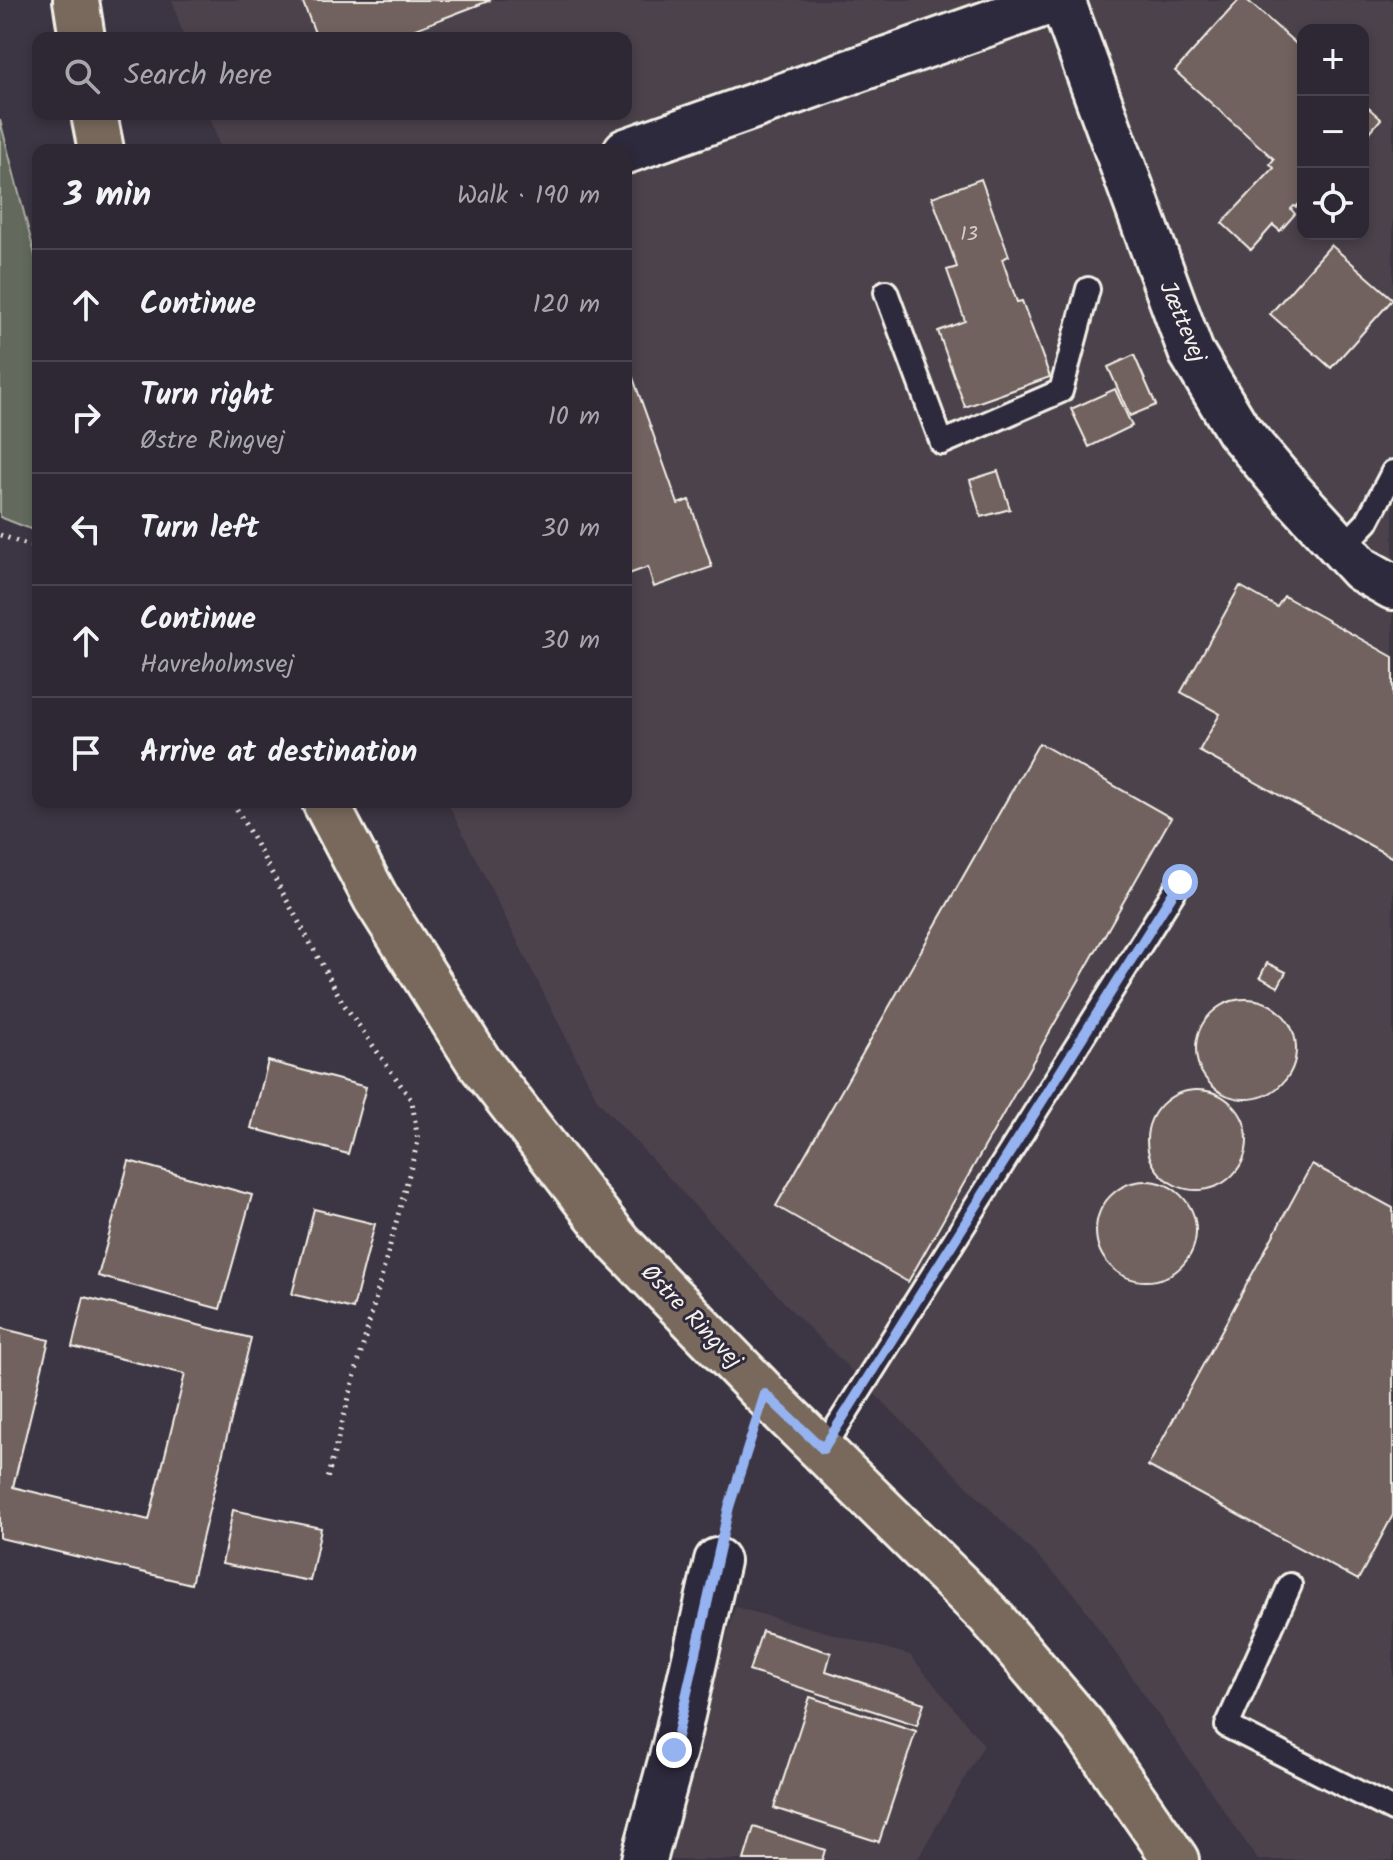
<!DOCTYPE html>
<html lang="en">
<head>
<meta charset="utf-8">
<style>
  :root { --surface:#2d2833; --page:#35303b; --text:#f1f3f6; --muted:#a7a6ac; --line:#48444e }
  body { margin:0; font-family:Kalam,sans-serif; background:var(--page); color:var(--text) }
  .controls { position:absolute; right:24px; top:24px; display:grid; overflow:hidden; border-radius:16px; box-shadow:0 4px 12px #0003 }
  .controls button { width:72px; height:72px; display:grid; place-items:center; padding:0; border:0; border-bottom:2px solid var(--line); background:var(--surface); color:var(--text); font:40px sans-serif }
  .stop { position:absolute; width:24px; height:24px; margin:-18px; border:6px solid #95b2f1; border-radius:50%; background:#fff }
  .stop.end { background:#95b2f1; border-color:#fff; box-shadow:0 2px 8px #0008 }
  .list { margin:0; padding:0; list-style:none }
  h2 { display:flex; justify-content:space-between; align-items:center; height:104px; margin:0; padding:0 32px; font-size:34px }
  h2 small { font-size:26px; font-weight:400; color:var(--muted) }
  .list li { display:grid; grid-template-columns:52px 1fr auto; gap:24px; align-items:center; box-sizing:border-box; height:112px; padding:0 32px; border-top:2px solid var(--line) }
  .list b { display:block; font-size:30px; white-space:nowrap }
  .list p { margin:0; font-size:26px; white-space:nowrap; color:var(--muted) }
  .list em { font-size:26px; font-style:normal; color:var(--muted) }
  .icon { flex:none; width:44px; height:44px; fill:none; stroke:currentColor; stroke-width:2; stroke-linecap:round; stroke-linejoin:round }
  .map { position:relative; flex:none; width:1393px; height:1860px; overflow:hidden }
  .search { position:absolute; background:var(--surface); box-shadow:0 4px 12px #0003; left:32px; top:32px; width:600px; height:88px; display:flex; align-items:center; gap:20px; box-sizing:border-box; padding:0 28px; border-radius:16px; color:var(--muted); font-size:30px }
  .panel { position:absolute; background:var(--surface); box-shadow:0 4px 12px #0003; left:32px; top:144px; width:600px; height:664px; border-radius:16px }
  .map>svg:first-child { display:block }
  .built { fill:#4c424c; fill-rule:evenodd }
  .green { fill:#636a5d; stroke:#acaea2; stroke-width:2 }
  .building { fill:#72625f; stroke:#f4f1e8; stroke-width:2 }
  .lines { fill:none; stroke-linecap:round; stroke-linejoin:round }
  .service-casing { stroke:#f4f1e8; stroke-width:28 }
  .minor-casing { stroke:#f4f1e8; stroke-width:50 }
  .primary-casing { stroke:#f4f1e8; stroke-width:50 }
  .path { stroke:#f4f1e8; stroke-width:5; stroke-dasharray:2 6; stroke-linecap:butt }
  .service { stroke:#2f2a3d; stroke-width:22 }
  .minor { stroke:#2f2a3d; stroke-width:44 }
  .primary { stroke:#78695c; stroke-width:44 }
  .route { stroke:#95b2f1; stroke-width:10 }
  .labels { text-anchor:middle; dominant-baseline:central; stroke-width:6; stroke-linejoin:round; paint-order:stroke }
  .number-label { font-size:20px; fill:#d4cdc6 }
  .street-label { font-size:24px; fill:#f4f1e8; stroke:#2f2a3d }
</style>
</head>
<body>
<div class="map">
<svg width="1393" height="1860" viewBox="0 0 1393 1860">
  <rect width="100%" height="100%" fill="#3c3544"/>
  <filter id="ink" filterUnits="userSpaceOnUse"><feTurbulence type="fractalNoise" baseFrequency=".0125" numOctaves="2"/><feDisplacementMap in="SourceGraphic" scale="16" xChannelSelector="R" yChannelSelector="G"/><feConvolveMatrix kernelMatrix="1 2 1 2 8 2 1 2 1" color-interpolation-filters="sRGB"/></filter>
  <g filter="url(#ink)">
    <path class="built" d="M 172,0 L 1393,0 L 1393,1860 L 1258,1860 L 1074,1593 L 795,1314 L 598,1101 L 447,802 L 626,802 L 626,150 L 221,150 L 209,114 L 626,114 L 626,38 L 184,38 ZM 1303,30 L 1363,30 L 1363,234 L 1303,234 Z
      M 735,1607 L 910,1655 L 984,1745 L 917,1860 L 664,1860 Z"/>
    <path class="green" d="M 0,120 L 38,267 L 38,532 L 0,517 Z"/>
    <path class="building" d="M 302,0 L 491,0 L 392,38 L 317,38 Z
      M 1239,0 L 1247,0 L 1303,50 L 1303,200 L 1296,207 L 1294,206 L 1291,209 L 1295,214 L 1280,231 L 1273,225 L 1251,250 L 1222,223 L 1274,168 L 1270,164 L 1274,159 L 1175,71 Z
      M 1363,103 L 1381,119 L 1363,140 Z
      M 981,179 L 1009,256 L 1002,259 L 1017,302 L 1022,301 L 1050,377 L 965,407 L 938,331 L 965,321 L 947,270 L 957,267 L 932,197 Z
      M 1331,245 L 1393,299 L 1331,368 L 1270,314 Z
      M 1134,355 L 1156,405 L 1130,416 L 1108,367 Z
      M 626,358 L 678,504 L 689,500 L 712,567 L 654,587 L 648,567 L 626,575 Z
      M 1115,389 L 1132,426 L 1089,447 L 1071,409 Z
      M 998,471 L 1010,509 L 981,517 L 970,480 Z
      M 1240,586 L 1277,607 L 1284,596 L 1393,657 L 1393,858 L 1199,751 L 1220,714 L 1181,692 Z
      M 1039,743 L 1171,818 L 908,1282 L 776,1206 Z
      M 1267,963 L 1286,972 L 1278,987 L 1260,977 Z
      M1196 1049a50 50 0 1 1 100 0a50 50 0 1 1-100 0Z
      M 268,1061 L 366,1087 L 348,1154 L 251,1128 Z
      M1147 1140a50 50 0 1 1 100 0a50 50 0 1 1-100 0Z
      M 129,1161 L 252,1195 L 220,1309 L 98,1276 Z
      M 1312,1164 L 1393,1208 L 1393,1515 L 1358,1580 L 1148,1466 Z
      M1096 1231a50 50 0 1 1 100 0a50 50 0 1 1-100 0Z
      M 314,1209 L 375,1224 L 353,1309 L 292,1294 Z
      M 84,1297 L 251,1338 L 191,1584 L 0,1538 L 0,1328 L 49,1340 L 13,1487 L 149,1520 L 185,1374 L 72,1347 Z
      M 233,1510 L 321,1528 L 310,1581 L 222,1564 Z
      M 762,1631 L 831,1653 L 826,1671 L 924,1703 L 917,1725 L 749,1671 Z
      M 810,1697 L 916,1731 L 879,1842 L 774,1808 Z
      M 754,1827 L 825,1850 L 822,1860 L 744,1860 Z"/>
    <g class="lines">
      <defs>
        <path id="service" d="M 886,292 L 942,443 L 1061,391 L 1088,289
          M 1342,548 L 1367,522 L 1393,472
          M 823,1449 L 1180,882
          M 1290,1585 L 1227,1726 L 1393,1810"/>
        <path id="minor" d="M 1062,0 L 1191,352 L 1238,430 L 1287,488 L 1361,569 L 1393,587
          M 626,151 L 1055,0
          M 644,1860 L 674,1750 L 717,1561"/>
        <path id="primary" d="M 76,0 L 82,38
          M 94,114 L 101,150
          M 325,802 L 376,899 L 479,1062 L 619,1243 L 765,1394 L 989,1615 L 1083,1726 L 1176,1860"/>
      </defs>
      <use href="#service" class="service-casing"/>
      <use href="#minor" class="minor-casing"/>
      <use href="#primary" class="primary-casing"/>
      <path class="path" d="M 0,535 L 38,549
        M 233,802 L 343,1003 L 412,1101 L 418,1141 L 326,1483
        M 725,1523 L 751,1437"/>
      <use href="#service" class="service"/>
      <use href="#minor" class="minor"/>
      <use href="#primary" class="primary"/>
    </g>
  </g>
  <g class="lines" filter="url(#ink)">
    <path class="route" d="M 674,1750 L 729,1507 L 765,1394 L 823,1449 L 1180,882"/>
  </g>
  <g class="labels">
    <g class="number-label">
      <text x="969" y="235">13</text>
    </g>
    <g class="street-label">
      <text transform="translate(1182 322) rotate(67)">Jættevej</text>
      <text transform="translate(691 1317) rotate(46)">Østre Ringvej</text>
    </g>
  </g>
</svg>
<div class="controls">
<button>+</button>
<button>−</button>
<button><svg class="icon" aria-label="locate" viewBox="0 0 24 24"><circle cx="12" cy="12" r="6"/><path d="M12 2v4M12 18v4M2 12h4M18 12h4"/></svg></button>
</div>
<div class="stop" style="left:1180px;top:882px"></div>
<div class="stop end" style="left:674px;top:1750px"></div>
<div class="search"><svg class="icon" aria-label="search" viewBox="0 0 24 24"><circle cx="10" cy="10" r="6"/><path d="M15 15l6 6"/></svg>Search here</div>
<section class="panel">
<h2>3 min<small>Walk · 190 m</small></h2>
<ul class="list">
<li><svg class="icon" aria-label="ahead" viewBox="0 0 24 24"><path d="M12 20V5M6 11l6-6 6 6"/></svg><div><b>Continue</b></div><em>120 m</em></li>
<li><svg class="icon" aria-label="right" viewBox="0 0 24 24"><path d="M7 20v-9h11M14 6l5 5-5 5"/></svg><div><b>Turn right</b><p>Østre Ringvej</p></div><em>10 m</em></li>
<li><svg class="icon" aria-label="left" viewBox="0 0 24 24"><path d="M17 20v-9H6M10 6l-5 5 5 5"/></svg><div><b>Turn left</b></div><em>30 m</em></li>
<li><svg class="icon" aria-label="ahead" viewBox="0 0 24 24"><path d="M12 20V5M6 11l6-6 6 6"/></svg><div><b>Continue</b><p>Havreholmsvej</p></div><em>30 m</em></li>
<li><svg class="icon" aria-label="arrive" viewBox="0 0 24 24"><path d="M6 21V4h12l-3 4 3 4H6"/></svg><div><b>Arrive at destination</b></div></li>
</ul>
</section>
</div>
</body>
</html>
